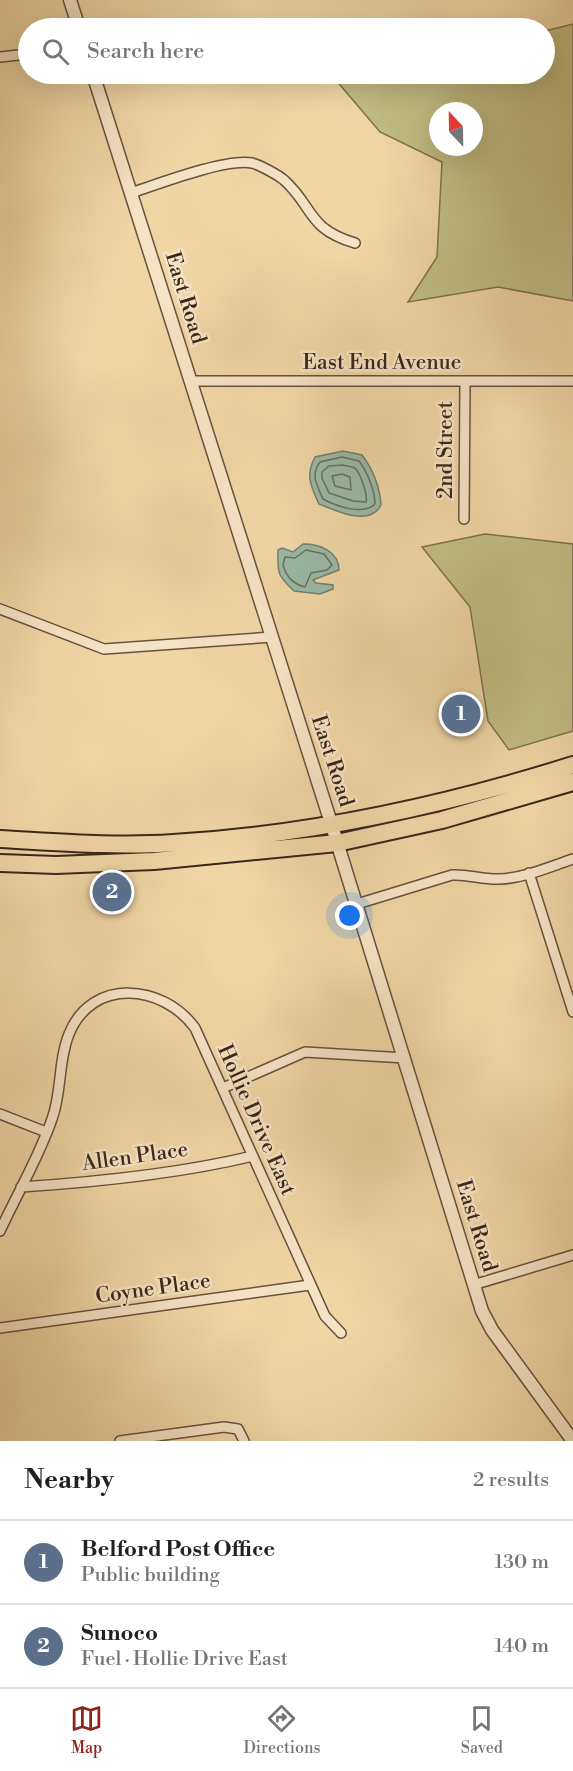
<!DOCTYPE html>
<html lang="en">
<head>
<meta charset="utf-8">
<style>
  :root { --surface:#fff; --page:#f2f2f2; --text:#202124; --muted:#757577; --line:#e0e0e0; --accent:#8f2418 }
  body { margin:0; font-family:"Libre Bodoni",serif; background:var(--page); color:var(--text) }
  .compass { position:absolute; left:429px; top:102px; width:54px; height:54px; border-radius:50%; background:var(--surface); box-shadow:0 6px 24px #0002; rotate:338deg }
  .you { position:absolute; left:350px; top:916px; width:21px; height:21px; margin:-15px; border:4px solid #fff; border-radius:50%; background:#1a73e8; box-shadow:0 0 0 9px #1a73e833 }
  .badge { display:grid; place-items:center; width:39px; height:39px; border-radius:50%; background:var(--accent); color:#fff; font-size:20px; font-weight:700 }
  .pin { position:absolute; translate:-50% -50%; border:3px solid #fff; box-shadow:0 2px 6px #0006 }
  .list { margin:0; padding:0; list-style:none }
  h2 { display:flex; justify-content:space-between; align-items:center; height:78px; margin:0; padding:0 24px; font-size:26px }
  h2 small { font-size:20px; font-weight:400; color:var(--muted) }
  .list li { display:grid; grid-template-columns:39px 1fr auto; gap:18px; align-items:center; box-sizing:border-box; height:84px; padding:0 24px; border-top:2px solid var(--line) }
  .list b { display:block; font-size:22px; white-space:nowrap }
  .list p { margin:0; font-size:20px; white-space:nowrap; color:var(--muted) }
  .list em { font-size:20px; font-style:normal; color:var(--muted) }
  .icon { flex:none; width:33px; height:33px; fill:none; stroke:currentColor; stroke-width:2; stroke-linecap:round; stroke-linejoin:round }
  .map { position:relative; flex:none; width:573px; height:1441px; overflow:hidden }
  .search { position:absolute; background:var(--surface); box-shadow:0 6px 24px #0002; left:18px; right:18px; top:18px; height:66px; display:flex; align-items:center; gap:15px; box-sizing:border-box; padding:0 21px; border-radius:33px; color:var(--muted); font-size:22px }
  .sheet { height:246px; background:var(--surface) }
  nav { display:flex; justify-content:space-around; align-items:center; box-sizing:border-box; height:84px; border-top:2px solid var(--line); background:var(--surface); font-size:16px; color:var(--muted) }
  nav a { display:grid; justify-items:center; gap:3px }
  nav .on { color:var(--accent) }
  .map>svg:first-child { display:block }
  .green { fill:#c0bc82; stroke:#7c724e; stroke-width:1.5; fill-rule:evenodd }
  .water { fill:#9ab9a7; stroke:#737f6f; stroke-width:1.5 }
  .lines { fill:none; stroke-linecap:round; stroke-linejoin:round }
  .shore { stroke:#697060; stroke-width:1.5 }
  .minor-casing { stroke:#66523d; stroke-width:12 }
  .tertiary-casing { stroke:#66523d; stroke-width:15 }
  .trunk-casing { stroke:#38271a; stroke-width:20 }
  .minor { stroke:#f5e4c4; stroke-width:9 }
  .tertiary { stroke:#f5e4c4; stroke-width:12 }
  .trunk { stroke:#f0d5a5; stroke-width:16 }
  .labels { text-anchor:middle; dominant-baseline:central; stroke-width:5; stroke-linejoin:round; paint-order:stroke }
  .street-label { font-size:21px; fill:#38271a; stroke:#f5e4c4 }
</style>
</head>
<body>
<div class="map">
<svg width="573" height="1441" viewBox="0 0 573 1441">
  <rect width="100%" height="100%" fill="#f0d5a5"/>
  <filter id="stains"><feTurbulence type="fractalNoise" baseFrequency=".00333" numOctaves="4"/><feColorMatrix values="0 0 0 0 .2 0 0 0 0 .09 0 0 0 0 .02 0 0 0 .5 -.17"/></filter>
  <radialGradient id="worn" r=".72"><stop offset=".6" stop-color="#630" stop-opacity="0"/><stop offset="1" stop-color="#630" stop-opacity=".3"/></radialGradient>
  <path class="green" d="M 573,24 L 573,301 L 498,287 L 408,302 L 437,257 L 442,162 L 380,132 L 335,79 L 358,74 L 544,74 L 545,31 ZM 438,111 L 474,111 L 474,147 L 438,147 Z
    M 485,534 L 573,544 L 573,731 L 509,750 L 488,721 L 470,607 L 422,547 Z"/>
  <path class="water" d="M 343,451 L 362,455 C 373,469 380,488 381,505 C 370,527 336,511 319,504 C 311,486 305,476 315,457 Z
    M 303,544 C 319,544 339,551 339,570 L 313,580 L 316,583 L 333,585 L 333,589 L 320,594 L 294,591 C 276,574 278,573 278,550 L 282,548 L 293,552 Z"/>
  <g class="lines">
    <path class="shore" d="M 342,457 L 359,461 C 367,471 375,491 375,504 C 363,516 336,506 323,499 C 317,485 310,475 320,462 Z
      M 342,465 C 346,466 353,466 356,469 C 361,475 368,496 366,502 L 353,501 L 329,493 L 322,478 L 322,472 L 329,466 Z
      M 342,474 L 350,477 L 351,490 L 335,486 L 332,476 Z
      M 306,550 L 324,554 L 332,565 L 327,570 L 311,573 L 305,587 C 293,584 286,576 283,565 L 285,557 L 295,558 Z"/>
    <defs>
      <path id="minor" d="M 0,57 L 28,54
        M 131,193 C 158,184 226,158 252,163 C 260,165 278,175 284,180 C 314,207 307,229 355,243
        M 191,381 L 573,381
        M 464,519 L 465,381
        M 0,609 L 104,649 L 272,637
        M 529,873 L 573,1012
        M 357,904 L 452,875 C 468,874 484,880 500,879 C 525,878 549,867 573,859
        M 223,1088 L 305,1052 L 405,1058
        M 0,1114 L 46,1132
        M 21,1187 C 98,1182 178,1174 253,1156
        M 0,1231 C 17,1194 39,1157 52,1119 C 62,1092 58,1061 69,1034 C 92,977 163,984 195,1028 L 325,1316 L 341,1333
        M 473,1285 L 573,1255
        M 0,1328 L 310,1285
        M 120,1441 L 224,1427 L 238,1429 L 244,1441"/>
      <path id="tertiary" d="M 70,0 L 79,28
        M 93,74 L 332,826 L 482,1311 L 492,1330 L 573,1441"/>
      <path id="trunk" d="M 0,839 C 57,842 116,847 173,843 C 309,835 443,806 573,765
        M 0,863 L 56,865 L 154,861 L 337,843 L 442,820 L 573,782"/>
    </defs>
    <use href="#minor" class="minor-casing"/>
    <use href="#tertiary" class="tertiary-casing"/>
    <use href="#trunk" class="trunk-casing"/>
    <use href="#minor" class="minor"/>
    <use href="#tertiary" class="tertiary"/>
    <use href="#trunk" class="trunk"/>
  </g>
  <g class="labels">
    <g class="street-label">
      <text transform="translate(185 298) rotate(73)">East Road</text>
      <text x="382" y="363">East End Avenue</text>
      <text transform="translate(446 450) rotate(-90)">2nd Street</text>
      <text transform="translate(332 761) rotate(72)">East Road</text>
      <text transform="translate(256 1120) rotate(66)">Hollie Drive East</text>
      <text transform="translate(135 1157) rotate(-8)">Allen Place</text>
      <text transform="translate(476 1226) rotate(73)">East Road</text>
      <text transform="translate(153 1289) rotate(-8)">Coyne Place</text>
    </g>
  </g>
  <rect width="100%" height="100%" filter="url(#stains)"/>
  <rect width="100%" height="100%" fill="url(#worn)"/>
</svg>
<svg class="compass" viewBox="-18 -18 36 36"><path d="M0-13l5 13h-10z" fill="#e53935"/><path d="M0 13l5-13h-10z" fill="#757577"/></svg>
<div class="you"></div>
<div class="pin badge" style="left:461px;top:714px;background:#5c6f8a">1</div>
<div class="pin badge" style="left:112px;top:892px;background:#5c6f8a">2</div>
<div class="search"><svg class="icon" aria-label="search" viewBox="0 0 24 24"><circle cx="10" cy="10" r="6"/><path d="M15 15l6 6"/></svg>Search here</div>
</div>
<section class="sheet">
<h2>Nearby<small>2 results</small></h2>
<ul class="list">
<li><span class="badge" style="background:#5c6f8a">1</span><div><b>Belford Post Office</b><p>Public building</p></div><em>130 m</em></li>
<li><span class="badge" style="background:#5c6f8a">2</span><div><b>Sunoco</b><p>Fuel · Hollie Drive East</p></div><em>140 m</em></li>
</ul>
</section>
<nav>
<a class="on"><svg class="icon" aria-label="map" viewBox="0 0 24 24"><path d="M3 6l6-2 6 2 6-2v14l-6 2-6-2-6 2zM9 4v14M15 6v14"/></svg>Map</a>
<a><svg class="icon" aria-label="directions" viewBox="0 0 24 24"><path d="M12 3l9 9-9 9-9-9zM9 14v-3h6M13 9l2 2-2 2"/></svg>Directions</a>
<a><svg class="icon" aria-label="saved" viewBox="0 0 24 24"><path d="M7 4h10v16l-5-4-5 4z"/></svg>Saved</a>
</nav>
</body>
</html>
